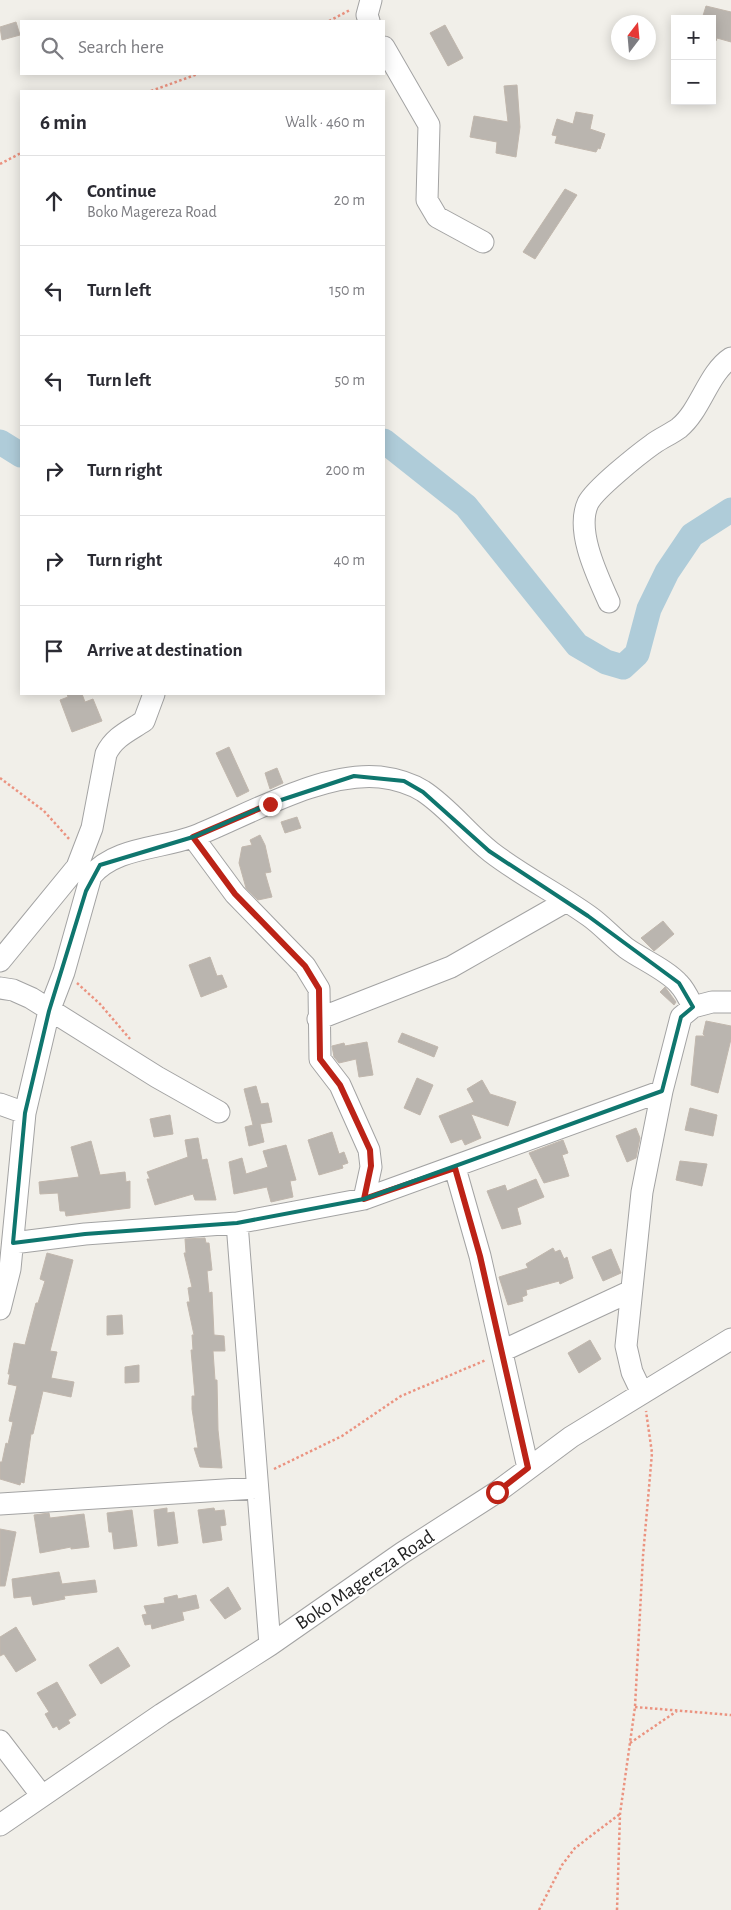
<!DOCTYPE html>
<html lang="en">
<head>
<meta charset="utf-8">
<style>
  :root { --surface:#fff; --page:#f2f2f3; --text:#2b2b33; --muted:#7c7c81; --line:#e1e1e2 }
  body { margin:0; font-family:"Alegreya Sans",sans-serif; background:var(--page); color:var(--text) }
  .controls { position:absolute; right:15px; top:15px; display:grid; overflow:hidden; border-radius:0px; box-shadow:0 2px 12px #0003 }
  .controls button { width:45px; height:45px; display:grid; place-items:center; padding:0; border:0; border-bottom:1px solid var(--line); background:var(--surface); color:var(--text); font:25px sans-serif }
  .compass { position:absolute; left:611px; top:15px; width:45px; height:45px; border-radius:50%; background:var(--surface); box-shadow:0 2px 12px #0003; rotate:16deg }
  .stop { position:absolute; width:15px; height:15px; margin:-11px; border:4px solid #bc2317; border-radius:50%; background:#fff }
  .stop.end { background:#bc2317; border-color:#fff; box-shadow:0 1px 5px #0008 }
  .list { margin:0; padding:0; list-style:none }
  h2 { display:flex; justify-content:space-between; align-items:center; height:65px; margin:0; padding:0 20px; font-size:21px }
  h2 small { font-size:16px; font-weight:400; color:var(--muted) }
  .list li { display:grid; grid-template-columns:32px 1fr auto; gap:15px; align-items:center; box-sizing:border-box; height:90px; padding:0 20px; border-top:1px solid var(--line) }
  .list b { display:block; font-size:19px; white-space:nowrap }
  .list p { margin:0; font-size:16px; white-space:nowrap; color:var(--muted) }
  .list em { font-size:16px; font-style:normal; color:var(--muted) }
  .icon { flex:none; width:28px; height:28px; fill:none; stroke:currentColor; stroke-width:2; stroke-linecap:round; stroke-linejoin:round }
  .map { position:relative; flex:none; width:731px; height:1910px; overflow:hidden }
  .search { position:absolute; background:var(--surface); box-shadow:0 2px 12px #0003; left:20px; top:20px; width:365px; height:55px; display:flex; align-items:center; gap:12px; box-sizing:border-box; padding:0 18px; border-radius:0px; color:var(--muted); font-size:19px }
  .panel { position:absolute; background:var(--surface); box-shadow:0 2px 12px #0003; left:20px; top:90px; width:365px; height:605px; border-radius:0px }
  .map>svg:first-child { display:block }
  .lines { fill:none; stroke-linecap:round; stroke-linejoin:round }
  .river { stroke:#afccd9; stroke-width:25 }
  .building { fill:#bab5af; stroke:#c1b7ad }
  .minor-casing { stroke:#a3a3a3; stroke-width:23 }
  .path { stroke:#eb9380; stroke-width:2.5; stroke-dasharray:2.5 2.5; stroke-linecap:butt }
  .minor { stroke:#fff; stroke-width:21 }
  .route { stroke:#bc2317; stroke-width:6 }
  .marked { fill:none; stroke:#0f766e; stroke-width:4; stroke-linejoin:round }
  .labels { text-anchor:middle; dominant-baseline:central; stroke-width:4.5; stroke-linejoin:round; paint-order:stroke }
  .street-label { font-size:20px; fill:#222; stroke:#fff }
</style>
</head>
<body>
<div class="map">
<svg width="731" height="1910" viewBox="0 0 731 1910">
  <rect width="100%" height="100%" fill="#f1efe9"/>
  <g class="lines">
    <path class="river" d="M 384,441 L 466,506 L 577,645 L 606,662 L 623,667 L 637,654 L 649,609 L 667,572 L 692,535 L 731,510
      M 0,442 L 21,455"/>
  </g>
  <path class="building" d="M 706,6 L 731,12 L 731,42 L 717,38 L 716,41 L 712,41 L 712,19 L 702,19 Z
    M 16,22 L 20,35 L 2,40 L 0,27 Z
    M 445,25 L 463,58 L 448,66 L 430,33 Z
    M 517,85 L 520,127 L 516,157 L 496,153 L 497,142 L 470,137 L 474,116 L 508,122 L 504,86 Z
    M 576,112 L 593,115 L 590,129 L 605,134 L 600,149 L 598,148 L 596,152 L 555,143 L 557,136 L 552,135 L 557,119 L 573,124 Z
    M 565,189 L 577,195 L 535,259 L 523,252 Z
    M 67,694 L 82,694 L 85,702 L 93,699 L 102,721 L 72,732 L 60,700 L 68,697 Z
    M 229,747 L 249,791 L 237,797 L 216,753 Z
    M 277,768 L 283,783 L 270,789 L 265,773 Z
    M 297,817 L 301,828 L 285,833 L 281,822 Z
    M 260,835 L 265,845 L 271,872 L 265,873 L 272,897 L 258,900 L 246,888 L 239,863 L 242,847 L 252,845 L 250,840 Z
    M 663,921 L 674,934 L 654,951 L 641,938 Z
    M 210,957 L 217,976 L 222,975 L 227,987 L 201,997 L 189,965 Z
    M 665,987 L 676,1002 L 674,1005 L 660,992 Z
    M 706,1021 L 731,1026 L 731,1039 L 718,1093 L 691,1085 L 696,1036 L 705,1036 L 703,1034 Z
    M 402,1033 L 438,1047 L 434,1057 L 398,1042 Z
    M 367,1042 L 373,1075 L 359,1077 L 356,1059 L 339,1063 L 334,1057 L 332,1046 L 344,1043 L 345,1046 Z
    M 417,1078 L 433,1085 L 420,1115 L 404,1108 Z
    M 482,1080 L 490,1094 L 516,1102 L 508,1126 L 471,1114 L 481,1138 L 465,1145 L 462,1139 L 451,1143 L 439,1116 L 474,1102 L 467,1089 Z
    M 256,1086 L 261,1104 L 268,1103 L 272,1122 L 260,1124 L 264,1142 L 249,1146 L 245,1127 L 253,1125 L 244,1089 Z
    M 690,1108 L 717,1115 L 713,1136 L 685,1130 Z
    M 170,1115 L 173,1134 L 154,1137 L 150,1119 Z
    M 636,1128 L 640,1138 L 636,1158 L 627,1162 L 616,1136 Z
    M 332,1132 L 339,1154 L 344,1152 L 348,1163 L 342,1165 L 343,1168 L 319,1175 L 308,1140 Z
    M 198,1138 L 202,1160 L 207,1159 L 216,1200 L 195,1200 L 193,1194 L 155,1205 L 147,1179 L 150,1179 L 147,1172 L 188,1157 L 185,1140 Z
    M 563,1140 L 568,1153 L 562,1155 L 569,1176 L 544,1183 L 529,1153 Z
    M 91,1141 L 100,1175 L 125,1172 L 126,1182 L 130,1181 L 130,1208 L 66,1216 L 65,1211 L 60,1211 L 58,1193 L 40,1194 L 39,1182 L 79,1177 L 71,1147 Z
    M 286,1145 L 296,1180 L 290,1181 L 293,1197 L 271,1202 L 267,1187 L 234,1194 L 229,1162 L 242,1158 L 246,1174 L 268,1167 L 263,1151 Z
    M 680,1161 L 707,1164 L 702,1186 L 676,1180 Z
    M 536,1179 L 544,1197 L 517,1208 L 521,1224 L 502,1229 L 487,1191 L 505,1185 L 507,1191 Z
    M 205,1238 L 206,1243 L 209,1243 L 212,1270 L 207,1271 L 209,1293 L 212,1292 L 214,1335 L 224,1336 L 225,1351 L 213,1351 L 215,1380 L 217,1380 L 218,1430 L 222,1468 L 200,1467 L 194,1448 L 198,1448 L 192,1409 L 192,1396 L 195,1396 L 191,1350 L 193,1350 L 192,1335 L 194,1335 L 187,1302 L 190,1302 L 188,1288 L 192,1287 L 184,1253 L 186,1253 L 185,1239 Z
    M 553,1248 L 555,1252 L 560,1250 L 564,1259 L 567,1257 L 573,1278 L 560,1284 L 559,1281 L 526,1290 L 527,1295 L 522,1297 L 523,1301 L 508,1305 L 499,1277 L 528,1268 L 526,1264 Z
    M 611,1249 L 621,1273 L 603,1281 L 592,1257 Z
    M 47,1253 L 73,1260 L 50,1351 L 57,1352 L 51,1378 L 74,1382 L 71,1397 L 43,1391 L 33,1434 L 31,1434 L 24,1483 L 21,1482 L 20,1485 L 0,1479 L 0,1462 L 2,1462 L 6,1443 L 8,1444 L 13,1422 L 9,1421 L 17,1386 L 8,1384 L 10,1374 L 8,1374 L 14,1343 L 25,1345 L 36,1303 L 38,1303 L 45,1281 L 40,1279 Z
    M 122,1315 L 123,1334 L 107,1335 L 107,1316 Z
    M 590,1340 L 601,1359 L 579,1373 L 568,1353 Z
    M 139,1365 L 139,1382 L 125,1383 L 125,1367 Z
    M 167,1508 L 167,1513 L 174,1512 L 178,1543 L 158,1546 L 154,1510 Z
    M 214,1508 L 215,1511 L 224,1510 L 226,1525 L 220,1526 L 222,1540 L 203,1543 L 198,1510 Z
    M 132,1510 L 137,1546 L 114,1549 L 112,1532 L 109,1532 L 107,1513 Z
    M 49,1513 L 50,1518 L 84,1514 L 89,1547 L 71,1549 L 71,1547 L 40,1553 L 34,1515 Z
    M 0,1529 L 16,1532 L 5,1586 L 0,1586 Z
    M 59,1572 L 62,1584 L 95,1580 L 97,1592 L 64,1596 L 65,1599 L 33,1605 L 31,1596 L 14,1598 L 12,1579 Z
    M 228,1587 L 241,1609 L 225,1619 L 210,1600 Z
    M 177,1595 L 178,1599 L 196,1595 L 199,1608 L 182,1612 L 184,1620 L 152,1629 L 151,1624 L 145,1625 L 142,1615 L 147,1614 L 144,1606 L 165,1603 L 164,1598 Z
    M 16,1627 L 36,1660 L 16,1672 L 4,1654 L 0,1656 L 0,1637 Z
    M 118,1647 L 130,1666 L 101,1684 L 89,1665 Z
    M 57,1682 L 76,1715 L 68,1720 L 70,1723 L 59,1730 L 57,1726 L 53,1728 L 45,1714 L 49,1712 L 37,1693 Z"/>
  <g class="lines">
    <defs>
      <path id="minor" d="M 369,21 L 367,15 L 371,0
        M 384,47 L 429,125 L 427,200 L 437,217 L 483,242
        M 609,602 C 598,577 575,531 588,503 C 595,489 639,454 653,444 C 661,438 671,434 679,428 C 701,410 708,373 731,358
        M 193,837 L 235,894 L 305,966 L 319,989 L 320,1059 L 340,1085 L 369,1150 L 371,1167 L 364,1199
        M 0,961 L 77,867 L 92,828 L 106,754 C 114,737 129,731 144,721 L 154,694
        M 0,988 L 13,990 L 31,998 L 157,1077 L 219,1112
        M 318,1019 L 451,967 L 565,902
        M 0,1104 L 25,1113
        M 455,1168 L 480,1256 L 528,1468
        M 237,1223 L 270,1645
        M 13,1243 L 85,1234 L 237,1223 L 364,1199 L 662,1091
        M 0,1309 L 10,1269 L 25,1113 L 49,1011 L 64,972 L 91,876 C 115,847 161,849 195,836 C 248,815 322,771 380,777 C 396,779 410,783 423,791 C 449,808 467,833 491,852 C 522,876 557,893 589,916 C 602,925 613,938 626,948 C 641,959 667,970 679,984 C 685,990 689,999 693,1007
        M 502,1351 L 631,1291
        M 642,1393 L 632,1372 L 626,1346 L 642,1192 L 662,1091 L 681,1017 L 693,1007 L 712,1002 L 731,1002
        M 0,1504 L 256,1488
        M 0,1741 L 42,1796
        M 0,1825 L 162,1714 L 270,1645 L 402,1553 L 497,1492 L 571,1437 L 731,1339"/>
    </defs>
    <use href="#minor" class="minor-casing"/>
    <path class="path" d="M 329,21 L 350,10
      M 151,91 L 198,74
      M 0,164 L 21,153
      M 0,778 L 44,811 L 70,840
      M 77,983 L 100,1004 L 130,1039
      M 274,1469 L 342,1436 L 401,1396 L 486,1360
      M 635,1707 L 731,1715
      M 630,1743 L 677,1711
      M 539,1910 L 562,1865 L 575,1848 L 620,1814
      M 617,1910 L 620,1814 L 635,1707 L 643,1556 L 652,1453 L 646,1411"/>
    <use href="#minor" class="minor"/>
  </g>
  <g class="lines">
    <path class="route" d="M 270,804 L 193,837 L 235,894 L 305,966 L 319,989 L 320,1059 L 340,1085 L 370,1150 L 371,1166 L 364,1199 L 455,1168 L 480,1256 L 528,1468 L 497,1492"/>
  </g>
  <path class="marked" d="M 354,776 L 404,781 L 423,792 L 489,851 L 588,916 L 679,983 L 693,1007 L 681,1017 L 662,1091 L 364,1199 L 237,1223 L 85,1234 L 13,1243 L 25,1113 L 49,1011 L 86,891 L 100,865 L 193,837 L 269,804 Z"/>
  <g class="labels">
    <g class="street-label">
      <text transform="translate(365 1580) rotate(-34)">Boko Magereza Road</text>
    </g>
  </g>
</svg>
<div class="controls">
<button>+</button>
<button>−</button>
</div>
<svg class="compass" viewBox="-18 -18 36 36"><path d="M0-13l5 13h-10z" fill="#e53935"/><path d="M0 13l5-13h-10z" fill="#7c7c81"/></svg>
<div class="stop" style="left:497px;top:1492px"></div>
<div class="stop end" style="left:270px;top:804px"></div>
<div class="search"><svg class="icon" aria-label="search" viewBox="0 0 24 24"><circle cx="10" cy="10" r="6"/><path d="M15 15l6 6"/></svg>Search here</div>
<section class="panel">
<h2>6 min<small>Walk · 460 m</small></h2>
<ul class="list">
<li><svg class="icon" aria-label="ahead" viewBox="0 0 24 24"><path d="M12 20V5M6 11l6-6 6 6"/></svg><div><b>Continue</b><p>Boko Magereza Road</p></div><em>20 m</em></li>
<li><svg class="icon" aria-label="left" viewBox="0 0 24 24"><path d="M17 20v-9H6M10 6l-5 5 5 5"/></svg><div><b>Turn left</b></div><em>150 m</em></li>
<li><svg class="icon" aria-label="left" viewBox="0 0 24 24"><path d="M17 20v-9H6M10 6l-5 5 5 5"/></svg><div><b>Turn left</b></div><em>50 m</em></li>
<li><svg class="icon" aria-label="right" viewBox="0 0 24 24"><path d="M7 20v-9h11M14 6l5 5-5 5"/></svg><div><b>Turn right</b></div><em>200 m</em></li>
<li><svg class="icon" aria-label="right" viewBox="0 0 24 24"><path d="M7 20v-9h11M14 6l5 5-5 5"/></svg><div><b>Turn right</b></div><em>40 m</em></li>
<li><svg class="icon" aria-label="arrive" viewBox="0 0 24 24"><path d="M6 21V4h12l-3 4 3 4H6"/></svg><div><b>Arrive at destination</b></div></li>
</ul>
</section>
</div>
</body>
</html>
